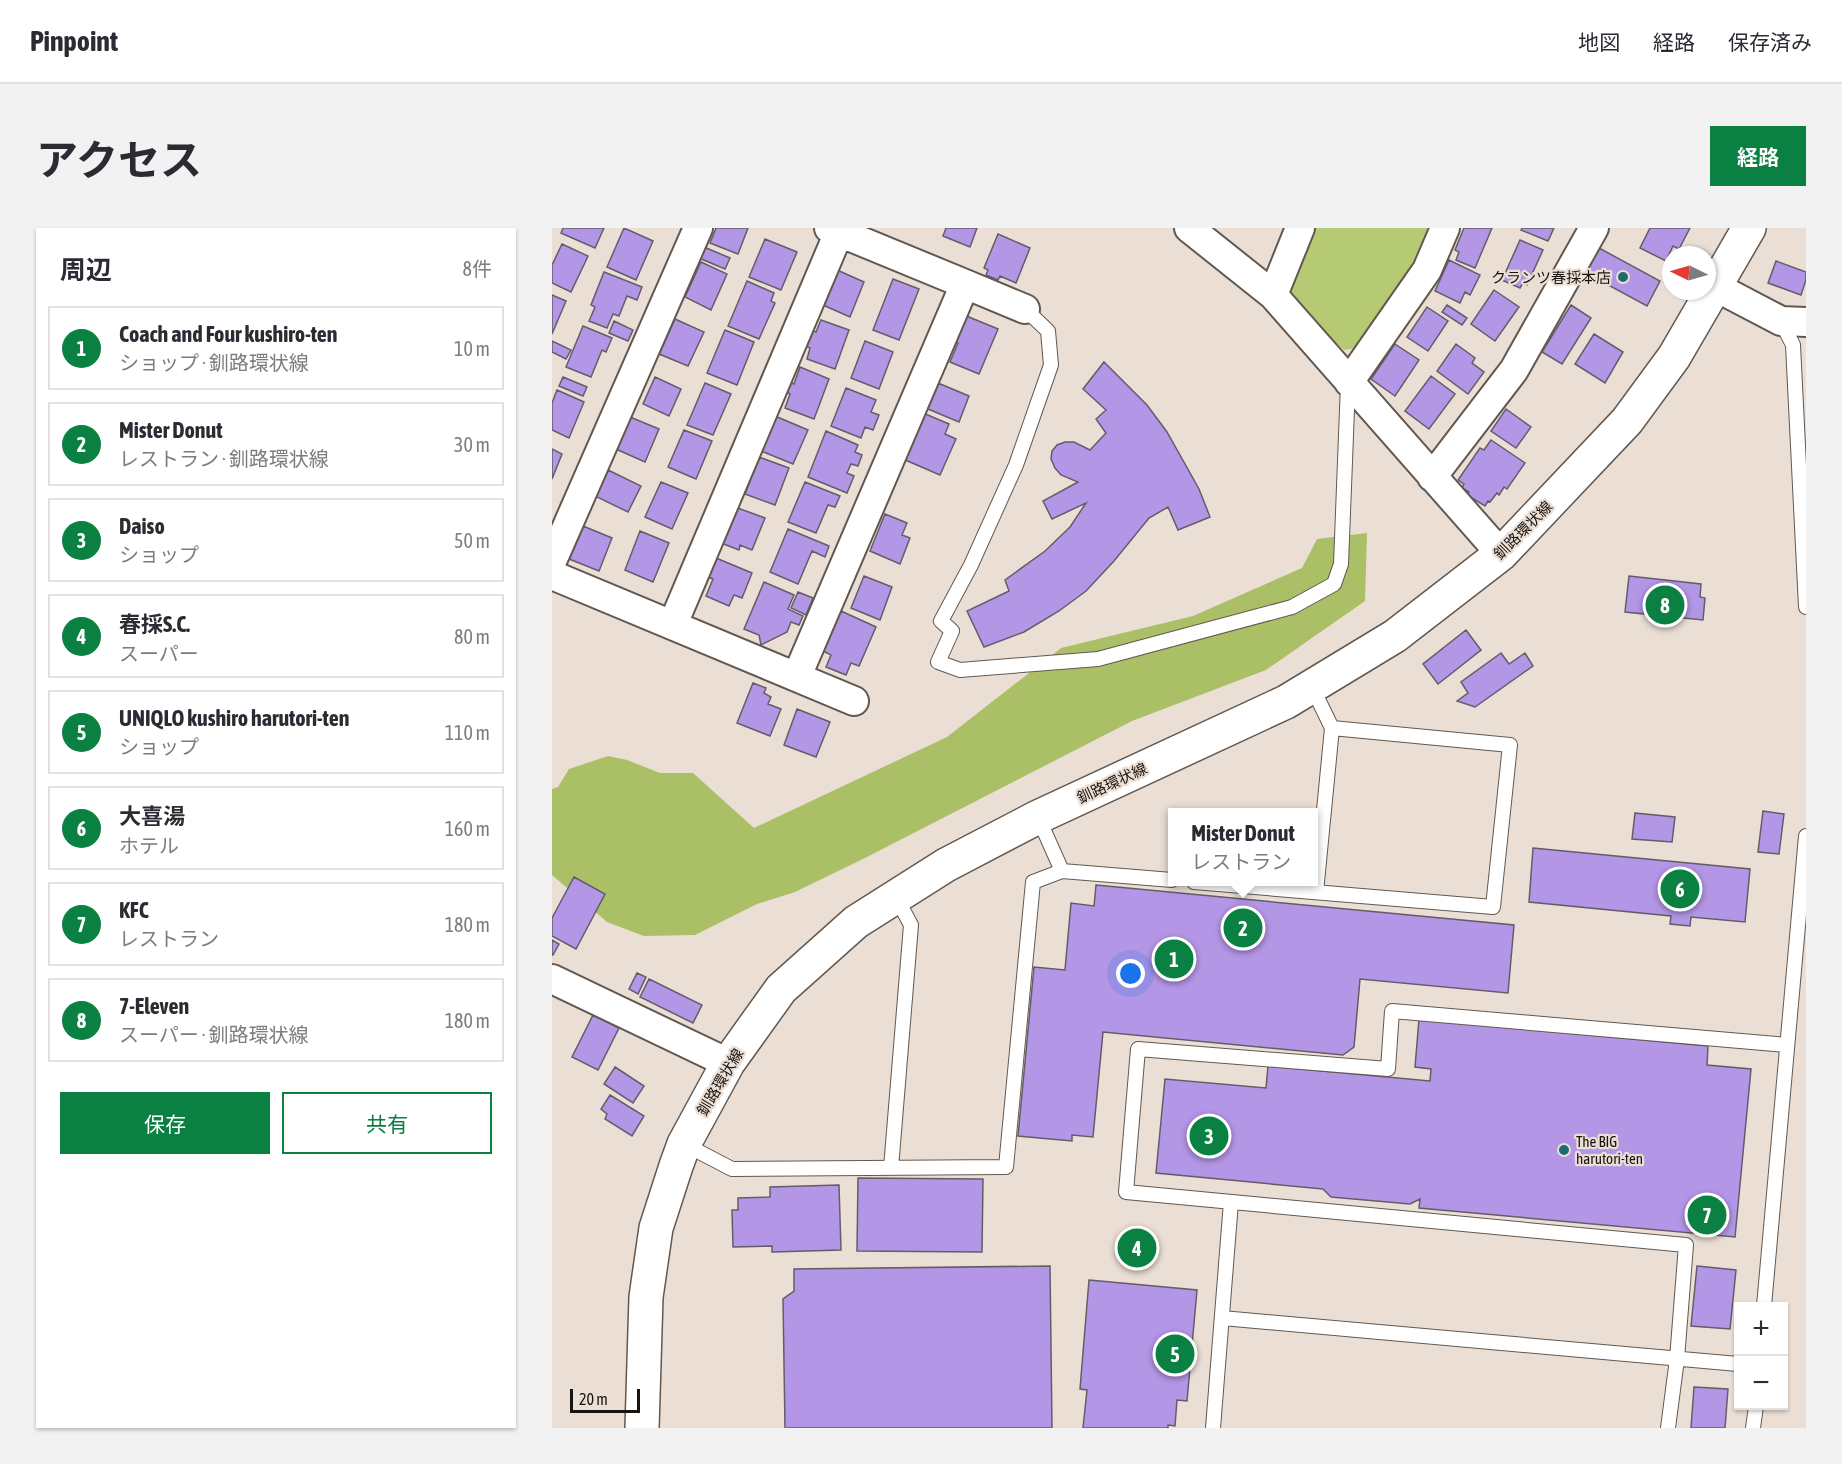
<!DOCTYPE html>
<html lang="ja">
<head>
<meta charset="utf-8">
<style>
  :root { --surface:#fff; --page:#f2f2f3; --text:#2b2b33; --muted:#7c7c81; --line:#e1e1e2; --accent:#0b8043 }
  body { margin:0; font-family:"Asap Condensed","Noto Sans JP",sans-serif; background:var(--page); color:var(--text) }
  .controls { position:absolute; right:18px; bottom:18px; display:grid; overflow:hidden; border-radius:0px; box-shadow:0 2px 4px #0004 }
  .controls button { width:54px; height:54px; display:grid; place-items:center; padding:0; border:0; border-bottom:2px solid var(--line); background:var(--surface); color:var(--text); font:30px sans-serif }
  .compass { position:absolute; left:1110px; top:18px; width:54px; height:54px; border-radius:50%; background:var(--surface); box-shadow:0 2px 4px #0004; rotate:275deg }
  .scale { position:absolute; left:18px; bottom:15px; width:70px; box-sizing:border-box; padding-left:6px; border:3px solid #171310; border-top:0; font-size:16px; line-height:21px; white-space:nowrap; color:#171310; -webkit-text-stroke:4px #ebdfd5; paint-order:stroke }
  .you { position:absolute; left:579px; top:746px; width:21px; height:21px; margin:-15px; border:4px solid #fff; border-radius:50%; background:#1a73e8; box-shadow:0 0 0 9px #1a73e833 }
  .badge { display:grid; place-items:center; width:39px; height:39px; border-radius:50%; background:var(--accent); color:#fff; font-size:20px; font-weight:700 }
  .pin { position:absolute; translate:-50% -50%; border:3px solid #fff; box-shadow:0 2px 6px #0006 }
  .popup { position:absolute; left:616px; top:580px; width:150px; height:78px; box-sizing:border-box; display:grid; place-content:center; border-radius:0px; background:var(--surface); filter:drop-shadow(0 2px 4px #0005); font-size:20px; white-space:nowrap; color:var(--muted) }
  .popup b { font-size:22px; color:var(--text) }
  .popup::after { content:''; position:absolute; left:50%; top:100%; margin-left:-12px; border:12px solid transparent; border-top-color:var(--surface) }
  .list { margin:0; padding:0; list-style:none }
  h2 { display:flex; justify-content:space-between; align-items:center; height:78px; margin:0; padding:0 24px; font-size:26px }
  h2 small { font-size:20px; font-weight:400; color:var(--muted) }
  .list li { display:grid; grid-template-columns:39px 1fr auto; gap:18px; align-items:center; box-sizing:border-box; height:84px; margin:0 12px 12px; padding:0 12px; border:2px solid var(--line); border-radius:0px }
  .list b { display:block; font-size:22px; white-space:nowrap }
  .list p { margin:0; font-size:20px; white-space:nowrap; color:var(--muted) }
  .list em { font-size:20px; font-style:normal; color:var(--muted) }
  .actions { display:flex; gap:12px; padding:18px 24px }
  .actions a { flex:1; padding:14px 0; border:2px solid var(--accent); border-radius:0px; text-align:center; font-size:21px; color:var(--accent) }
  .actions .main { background:var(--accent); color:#fff }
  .map { position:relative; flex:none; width:1254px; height:1200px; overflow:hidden; border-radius:0px }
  header { display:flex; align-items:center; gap:36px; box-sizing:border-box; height:84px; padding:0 30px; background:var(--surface); border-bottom:2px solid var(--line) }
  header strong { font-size:28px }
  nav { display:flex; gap:33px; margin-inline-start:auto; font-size:21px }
  .intro { display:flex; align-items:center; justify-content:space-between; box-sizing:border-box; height:144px; padding:0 36px }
  h1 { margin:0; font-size:42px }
  .button { padding:15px 27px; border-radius:0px; background:var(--accent); color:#fff; font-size:21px; font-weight:700 }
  main { display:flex; gap:36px; padding:0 36px }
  aside { flex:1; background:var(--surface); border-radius:0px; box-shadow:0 2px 4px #0004 }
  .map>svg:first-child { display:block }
  .green { fill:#b6ca74 }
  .forest { fill:#abc066 }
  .building { fill:#b496e7; stroke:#615d69; stroke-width:1.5 }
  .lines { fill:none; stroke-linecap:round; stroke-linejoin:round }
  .lane-casing { stroke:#62584f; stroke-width:16 }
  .street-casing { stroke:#62584f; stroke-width:32 }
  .secondary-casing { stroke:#62584f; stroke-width:36 }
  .lane { stroke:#fff; stroke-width:14 }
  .street { stroke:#fff; stroke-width:28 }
  .secondary { stroke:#fff; stroke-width:33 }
  .poi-dot { fill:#1e6a71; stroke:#ebdfd5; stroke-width:2 }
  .labels { text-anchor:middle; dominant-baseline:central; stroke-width:4.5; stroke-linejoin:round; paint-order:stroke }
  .poi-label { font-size:15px; fill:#171310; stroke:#ebdfd5; text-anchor:end }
  .street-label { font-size:15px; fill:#171310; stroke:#ebdfd5 }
</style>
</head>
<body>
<header>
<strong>Pinpoint</strong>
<nav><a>地図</a><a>経路</a><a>保存済み</a></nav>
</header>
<div class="intro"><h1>アクセス</h1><a class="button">経路</a></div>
<main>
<aside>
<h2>周辺<small>8件</small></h2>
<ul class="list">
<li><span class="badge">1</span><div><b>Coach and Four kushiro-ten</b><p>ショップ · 釧路環状線</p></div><em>10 m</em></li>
<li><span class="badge">2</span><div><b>Mister Donut</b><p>レストラン · 釧路環状線</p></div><em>30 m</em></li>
<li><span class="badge">3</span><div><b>Daiso</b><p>ショップ</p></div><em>50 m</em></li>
<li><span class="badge">4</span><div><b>春採S.C.</b><p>スーパー</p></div><em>80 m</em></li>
<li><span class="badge">5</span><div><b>UNIQLO kushiro harutori-ten</b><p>ショップ</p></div><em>110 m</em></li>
<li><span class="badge">6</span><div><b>大喜湯</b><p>ホテル</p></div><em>160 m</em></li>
<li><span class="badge">7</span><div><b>KFC</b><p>レストラン</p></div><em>180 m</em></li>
<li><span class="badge">8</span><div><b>7-Eleven</b><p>スーパー · 釧路環状線</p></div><em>180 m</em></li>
</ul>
<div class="actions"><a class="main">保存</a><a>共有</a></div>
</aside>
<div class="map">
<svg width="1254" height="1200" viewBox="0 0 1254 1200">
  <rect width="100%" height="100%" fill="#ebdfd5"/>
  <path class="green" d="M 761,0 L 876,0 L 862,32 L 812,119 L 792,122 L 741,75 L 736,55 Z"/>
  <path class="forest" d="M 815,305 L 813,373 L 714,442 L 580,493 L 313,630 L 243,664 L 205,676 L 143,707 L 92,708 L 55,694 L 0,647 L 0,561 L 6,559 L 17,541 L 56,528 L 75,532 L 108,545 L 141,545 L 202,600 L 395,509 L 509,420 L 641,388 L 750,340 L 765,311 Z"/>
  <path class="building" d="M 11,0 L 52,0 L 43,20 L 9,5 Z
    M 72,0 L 101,13 L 84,52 L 55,39 Z
    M 164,0 L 196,0 L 186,26 L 158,15 Z
    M 394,0 L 425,0 L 418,19 L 391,8 Z
    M 912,0 L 940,0 L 923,40 L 904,32 L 907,24 L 903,22 Z
    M 970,0 L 1002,0 L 996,13 L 969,2 Z
    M 1098,0 L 1138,0 L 1127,21 L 1121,18 L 1114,33 L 1088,20 Z
    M 446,6 L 478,20 L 464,55 L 448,48 L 446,52 L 434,47 L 436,42 L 432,40 Z
    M 213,11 L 245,24 L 229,62 L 197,49 Z
    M 968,12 L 991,22 L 975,57 L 971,55 L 968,60 L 950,52 Z
    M 10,16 L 36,28 L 19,64 L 0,55 L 0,37 Z
    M 152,19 L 178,30 L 173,41 L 147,30 Z
    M 1047,20 L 1108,53 L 1095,78 L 1034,45 Z
    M 897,32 L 928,47 L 918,67 L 913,64 L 908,75 L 883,63 Z
    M 1224,33 L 1254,44 L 1254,52 L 1249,67 L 1216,55 Z
    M 149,34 L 175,46 L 159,82 L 133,69 Z
    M 285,42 L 312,54 L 298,89 L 271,77 Z
    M 52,44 L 90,59 L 85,72 L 75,68 L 67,88 L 61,86 L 55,100 L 37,93 L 43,79 L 39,77 Z
    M 341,51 L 367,61 L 347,112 L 321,102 Z
    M 195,53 L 222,65 L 219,73 L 223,75 L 207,111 L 176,98 Z
    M 942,62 L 967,79 L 943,113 L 919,96 Z
    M 0,67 L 14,73 L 0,106 Z
    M 895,77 L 915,90 L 910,97 L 890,84 Z
    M 1019,77 L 1039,90 L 1010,136 L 990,124 Z
    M 875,79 L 896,93 L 876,123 L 855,109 Z
    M 412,87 L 446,101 L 427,146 L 398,134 L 406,115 L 402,114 Z
    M 123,91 L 152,104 L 136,138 L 107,126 Z
    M 269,92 L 297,102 L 283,141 L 255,131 L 258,120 L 253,118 L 259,102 L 264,104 Z
    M 62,93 L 81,102 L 76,113 L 57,105 Z
    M 31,98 L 60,110 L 54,124 L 50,122 L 39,149 L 14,139 Z
    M 173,102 L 202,114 L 185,157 L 155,145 Z
    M 1042,106 L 1071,124 L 1053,155 L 1023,136 Z
    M 0,113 L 19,122 L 14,131 L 0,124 Z
    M 313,113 L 341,124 L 327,161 L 299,150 Z
    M 843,116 L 867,132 L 843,168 L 819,151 Z
    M 904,116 L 923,130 L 920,135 L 932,144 L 916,166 L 885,143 Z
    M 552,134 L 595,177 L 615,204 L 647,261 L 658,289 L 626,302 L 616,279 L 597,290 L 562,333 L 534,363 L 507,383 L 472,404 L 432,419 L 415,383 L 457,363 L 453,352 L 493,323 L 518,299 L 534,275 L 500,291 L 491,273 L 526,254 L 509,247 L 503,240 L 499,231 L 500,223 L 505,217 L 513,214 L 522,214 L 538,222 L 554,205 L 544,191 L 554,182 L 531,161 Z
    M 248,139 L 277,151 L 262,191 L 233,180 L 238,166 L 233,163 L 237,154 L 242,156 Z
    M 879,148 L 903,166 L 877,201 L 853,183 Z
    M 11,149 L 35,159 L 31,168 L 7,158 Z
    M 103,149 L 129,161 L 117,188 L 91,176 Z
    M 153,155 L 179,166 L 161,207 L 135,197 Z
    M 386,155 L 417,168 L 407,194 L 376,181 Z
    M 294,160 L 324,172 L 319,184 L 327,187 L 321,202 L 313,199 L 309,210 L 279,198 Z
    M 5,162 L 32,174 L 17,210 L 0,202 L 0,175 Z
    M 954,181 L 979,199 L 964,220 L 939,203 Z
    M 371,185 L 397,196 L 393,206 L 404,211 L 388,247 L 351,231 Z
    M 223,188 L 256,202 L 241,236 L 209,223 Z
    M 78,189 L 107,201 L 93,234 L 64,221 Z
    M 132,202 L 160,213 L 144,251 L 116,239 Z
    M 274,203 L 306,217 L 303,224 L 310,227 L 306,238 L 299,236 L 295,245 L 302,248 L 295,265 L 256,249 Z
    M 939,212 L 973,235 L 955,261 L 952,259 L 947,267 L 945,265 L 938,274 L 936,273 L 933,278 L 915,267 L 917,264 L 910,260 L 912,256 L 906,252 L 928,220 L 932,222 Z
    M 0,221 L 10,226 L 0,251 Z
    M 207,229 L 237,240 L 223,277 L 193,266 Z
    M 56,242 L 89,258 L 76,284 L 43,268 Z
    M 109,254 L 136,265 L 120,301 L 93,289 Z
    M 253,254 L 288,268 L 283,279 L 276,277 L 264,305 L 236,294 Z
    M 183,279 L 213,290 L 200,322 L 188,317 L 187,322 L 169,315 Z
    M 333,286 L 355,295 L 350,307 L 358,310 L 348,336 L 318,323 Z
    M 31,298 L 60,310 L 47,343 L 17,331 Z
    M 236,301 L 277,318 L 273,329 L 260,323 L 246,356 L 218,344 Z
    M 88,303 L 117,315 L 101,354 L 73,342 Z
    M 164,330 L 200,345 L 190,370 L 182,367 L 177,378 L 154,368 L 161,351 L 156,349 Z
    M 312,348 L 340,359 L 328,392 L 299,380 Z
    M 1077,348 L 1149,356 L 1148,369 L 1153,370 L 1151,392 L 1073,384 Z
    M 212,354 L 242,367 L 236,381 L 251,388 L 247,397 L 239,394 L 235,404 L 209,417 L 207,407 L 192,401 Z
    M 246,364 L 261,370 L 254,387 L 239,380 Z
    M 289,383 L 324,399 L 307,438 L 299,435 L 294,447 L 274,439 L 279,427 L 271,423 Z
    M 914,402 L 929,422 L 886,456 L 871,436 Z
    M 949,425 L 957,436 L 973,425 L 981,438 L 923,479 L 905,473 L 916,465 L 909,454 Z
    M 201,455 L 214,460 L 212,465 L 219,469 L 216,476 L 229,481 L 218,508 L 185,495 Z
    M 245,481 L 278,494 L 264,529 L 232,517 Z
    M 1211,583 L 1232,586 L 1227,626 L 1206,624 Z
    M 1083,585 L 1123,589 L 1120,614 L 1080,611 Z
    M 981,620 L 1198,641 L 1193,694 L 1139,689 L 1138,698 L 1118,696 L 1119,688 L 977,674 Z
    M 22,649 L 53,666 L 24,721 L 0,708 L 0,690 Z
    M 544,657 L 962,697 L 956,765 L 808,751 L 802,819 L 791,827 L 551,804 L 541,909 L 520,907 L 520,913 L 466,908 L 482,739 L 513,742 L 519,675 L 542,678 Z
    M 0,712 L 7,716 L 1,727 L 0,727 Z
    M 85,745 L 94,749 L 86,766 L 77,761 Z
    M 97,751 L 150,777 L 141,795 L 88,769 Z
    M 41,787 L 67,800 L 46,842 L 20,829 Z
    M 867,791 L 1156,818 L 1155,837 L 1199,841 L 1183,1009 L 867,980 L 868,971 L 858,976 L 779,969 L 771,961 L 604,945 L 613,851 L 714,860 L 716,838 L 878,853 L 879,841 L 863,839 Z
    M 63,839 L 92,858 L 81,875 L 52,856 Z
    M 58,867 L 92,888 L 80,908 L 53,891 L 55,886 L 49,881 Z
    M 306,950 L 431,951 L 430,1024 L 305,1023 Z
    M 287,957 L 289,1022 L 220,1024 L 220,1018 L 181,1019 L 180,982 L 186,982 L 186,970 L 218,969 L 218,959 Z
    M 498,1038 L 500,1200 L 233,1200 L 231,1071 L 242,1063 L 242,1041 Z
    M 1145,1038 L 1184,1042 L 1178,1101 L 1139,1098 Z
    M 537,1052 L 645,1062 L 635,1173 L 625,1172 L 623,1198 L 616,1197 L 616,1200 L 531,1200 L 535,1162 L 528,1161 Z
    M 1142,1159 L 1176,1161 L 1173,1200 L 1139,1200 Z"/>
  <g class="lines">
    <defs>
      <path id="lane" d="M 473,81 L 496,103 L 499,137 L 464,237 L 419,337 L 389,393 L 400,403 L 386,434 L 408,442 L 546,431 L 740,379 L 782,356 L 789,336 L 796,156
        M 1229,93 L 1241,117 L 1254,379
        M 760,459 L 780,500 L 764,664
        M 510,643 L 620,652
        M 642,654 L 941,679 L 958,517 L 780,500
        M 132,916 L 180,941 L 454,939 L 481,654 L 510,643 L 486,589
        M 339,940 L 359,697 L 344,669
        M 1212,1078 L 1254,608
        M 670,1090 L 1186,1136
        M 661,1200 L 679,974
        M 1116,1200 L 1125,1131 L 1134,1017 L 574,964 L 586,821 L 836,841 L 840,783 L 1235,817
        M 1201,1200 L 1204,1178"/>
      <path id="street" d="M 637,0 L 721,67 L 949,326
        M 413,56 L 473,81
        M 1164,59 L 1229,93 L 1254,94
        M 721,67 L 748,0
        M 797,154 L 875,42 L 893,0
        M 880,249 L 962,142 L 1042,0
        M 0,333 L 146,0
        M 0,347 L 302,473
        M 121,396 L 287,4
        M 245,448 L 413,56 L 277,0
        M 0,751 L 176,835"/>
      <path id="secondary" d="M 90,1200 L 94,1069 L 104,1000 L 124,938 L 132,916 L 176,835 L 229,761 L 304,694 L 394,637 L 486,589 L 734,474 L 843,408 L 949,326 L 1075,193 L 1122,129 L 1197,0"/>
    </defs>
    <use href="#lane" class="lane-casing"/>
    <use href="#street" class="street-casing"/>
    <use href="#secondary" class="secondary-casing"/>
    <use href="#lane" class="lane"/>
    <use href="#street" class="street"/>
    <use href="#secondary" class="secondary"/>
  </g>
  <g class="poi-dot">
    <circle cx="1071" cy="49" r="6"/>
    <circle cx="1012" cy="922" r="6"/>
  </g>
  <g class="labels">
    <g class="poi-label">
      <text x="1059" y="49">クランツ春採本店</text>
      <text x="1024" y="913" text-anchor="start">The BIG<tspan x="1024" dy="17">harutori-ten</tspan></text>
    </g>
    <g class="street-label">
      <text transform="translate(971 302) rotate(-45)">釧路環状線</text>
      <text transform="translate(560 555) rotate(-25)">釧路環状線</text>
      <text transform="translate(168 854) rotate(-59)">釧路環状線</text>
    </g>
  </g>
</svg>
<div class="controls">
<button>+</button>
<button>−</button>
</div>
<svg class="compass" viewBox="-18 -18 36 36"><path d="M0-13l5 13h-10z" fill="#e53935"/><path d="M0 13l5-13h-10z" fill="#7c7c81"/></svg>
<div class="scale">20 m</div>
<div class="you"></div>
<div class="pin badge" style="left:622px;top:731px">1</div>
<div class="pin badge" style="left:691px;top:700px">2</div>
<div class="popup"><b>Mister Donut</b>レストラン</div>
<div class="pin badge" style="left:657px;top:908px">3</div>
<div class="pin badge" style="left:585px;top:1020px">4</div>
<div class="pin badge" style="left:623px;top:1126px">5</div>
<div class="pin badge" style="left:1128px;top:661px">6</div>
<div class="pin badge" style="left:1155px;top:987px">7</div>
<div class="pin badge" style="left:1113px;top:377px">8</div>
</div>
</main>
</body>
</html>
